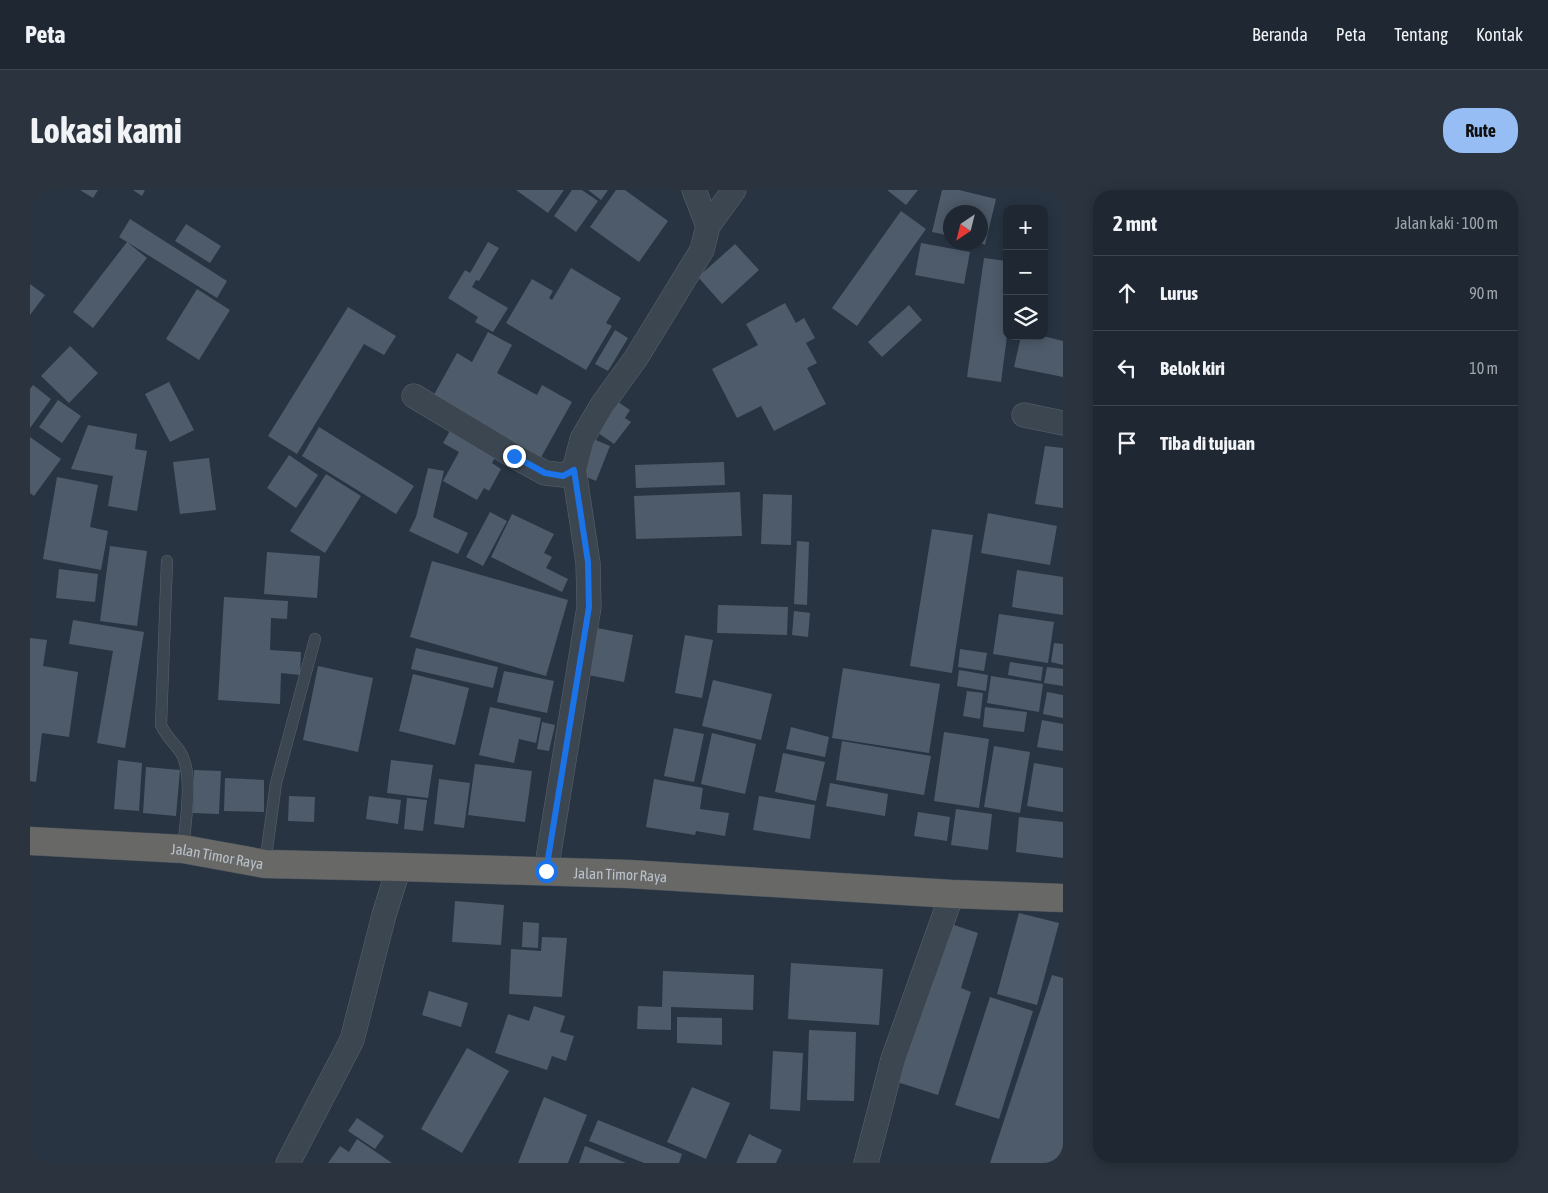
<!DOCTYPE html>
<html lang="id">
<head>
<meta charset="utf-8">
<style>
  :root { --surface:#1e2732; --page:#2b333e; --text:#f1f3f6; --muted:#a1a5ac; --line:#3c444d; --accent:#96bef4 }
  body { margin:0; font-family:"Asap Condensed",sans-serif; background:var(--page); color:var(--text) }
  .controls { position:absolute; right:15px; top:15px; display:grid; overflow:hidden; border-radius:10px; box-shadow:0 2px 12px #0003 }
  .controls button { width:45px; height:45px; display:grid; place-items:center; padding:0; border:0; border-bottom:1px solid var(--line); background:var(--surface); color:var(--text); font:25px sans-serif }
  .compass { position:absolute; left:913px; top:15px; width:45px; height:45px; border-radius:50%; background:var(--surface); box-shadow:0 2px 12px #0003; rotate:215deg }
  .stop { position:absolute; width:15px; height:15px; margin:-11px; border:4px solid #1a73e8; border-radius:50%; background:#fff }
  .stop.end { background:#1a73e8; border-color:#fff; box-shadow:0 1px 5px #0008 }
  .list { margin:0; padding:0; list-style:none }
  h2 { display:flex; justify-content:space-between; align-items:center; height:65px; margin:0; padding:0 20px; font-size:21px }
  h2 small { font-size:16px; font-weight:400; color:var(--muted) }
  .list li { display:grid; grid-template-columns:32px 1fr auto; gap:15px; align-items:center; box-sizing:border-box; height:75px; padding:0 20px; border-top:1px solid var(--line) }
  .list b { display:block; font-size:19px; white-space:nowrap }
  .list em { font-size:16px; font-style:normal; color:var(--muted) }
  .icon { flex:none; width:28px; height:28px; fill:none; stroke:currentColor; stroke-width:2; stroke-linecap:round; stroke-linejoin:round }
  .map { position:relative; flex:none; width:1033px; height:973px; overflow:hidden; border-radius:20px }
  header { display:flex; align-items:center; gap:30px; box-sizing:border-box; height:70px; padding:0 25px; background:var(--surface); border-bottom:1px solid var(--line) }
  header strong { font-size:24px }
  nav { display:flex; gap:28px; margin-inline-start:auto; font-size:18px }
  .intro { display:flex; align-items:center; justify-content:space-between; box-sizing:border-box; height:120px; padding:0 30px }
  h1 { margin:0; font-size:35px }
  .button { padding:12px 22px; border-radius:20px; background:var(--accent); color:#111; font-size:18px; font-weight:700 }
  main { display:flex; gap:30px; padding:0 30px }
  aside { flex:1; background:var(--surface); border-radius:20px; box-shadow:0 2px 12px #0003 }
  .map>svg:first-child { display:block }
  .building { fill:#4e5b6a }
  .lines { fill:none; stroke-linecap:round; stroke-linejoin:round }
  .service-casing { stroke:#5a646f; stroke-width:12 }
  .minor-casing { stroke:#5a646f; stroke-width:25 }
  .trunk-casing { stroke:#47515c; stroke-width:29 }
  .service { stroke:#3c4651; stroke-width:11 }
  .minor { stroke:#3c4651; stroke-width:24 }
  .trunk { stroke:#686866; stroke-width:28 }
  .route { stroke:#1a73e8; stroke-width:6 }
  .labels { text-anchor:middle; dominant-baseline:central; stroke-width:4; stroke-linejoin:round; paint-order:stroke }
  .street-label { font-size:15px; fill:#b9c1cb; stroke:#212b37 }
</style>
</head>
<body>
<header>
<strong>Peta</strong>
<nav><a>Beranda</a><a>Peta</a><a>Tentang</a><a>Kontak</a></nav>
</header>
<div class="intro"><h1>Lokasi kami</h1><a class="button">Rute</a></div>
<main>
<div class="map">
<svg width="1033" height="973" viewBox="0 0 1033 973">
  <rect width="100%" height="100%" fill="#283442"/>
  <path class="building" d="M 50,0 L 68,0 L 63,8 Z
    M 103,0 L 115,0 L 112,6 Z
    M 486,0 L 534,0 L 518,23 Z
    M 542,0 L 552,0 L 568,11 L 546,42 L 524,26 Z
    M 558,0 L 578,0 L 571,10 Z
    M 586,0 L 595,0 L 638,31 L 609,72 L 560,37 Z
    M 857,0 L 888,0 L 876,15 Z
    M 912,0 L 929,0 L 966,9 L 955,55 L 951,53 L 951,22 L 921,22 L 921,46 L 902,42 Z
    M 871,21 L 896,39 L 827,136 L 802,118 Z
    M 100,29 L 197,91 L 187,108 L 89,47 Z
    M 156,34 L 191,56 L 180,73 L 145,51 Z
    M 97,52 L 117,68 L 63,138 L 43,122 Z
    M 458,52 L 469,58 L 449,91 L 446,90 L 442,97 L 478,118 L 463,142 L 445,132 L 448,127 L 418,108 L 435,80 L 440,83 Z
    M 891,53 L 940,62 L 934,94 L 885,85 Z
    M 705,54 L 729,80 L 692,114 L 668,87 Z
    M 954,68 L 977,71 L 977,146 L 971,192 L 937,187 Z
    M 541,78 L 591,108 L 576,133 L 582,136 L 556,180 L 476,133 L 502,89 L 523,101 L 519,108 L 522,110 Z
    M 0,94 L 15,105 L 0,125 Z
    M 167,99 L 200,120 L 169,170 L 136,149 Z
    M 755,113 L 766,133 L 774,128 L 785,148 L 776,153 L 787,173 L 777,178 L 796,214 L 744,241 L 731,216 L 707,228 L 682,179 L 728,155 L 716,134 Z
    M 879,115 L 892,130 L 852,167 L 838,152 Z
    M 318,117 L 366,146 L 354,165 L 334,154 L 267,264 L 238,246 Z
    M 585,140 L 598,148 L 578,181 L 565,174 Z
    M 458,142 L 482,155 L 467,183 L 507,205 L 512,195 L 542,212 L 509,271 L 401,210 L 427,163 L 442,172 Z
    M 991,146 L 1013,146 L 1033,151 L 1033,187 L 984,177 Z
    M 40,156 L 68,183 L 39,213 L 11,186 Z
    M 139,192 L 164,240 L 140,252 L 115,204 Z
    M 3,195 L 21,209 L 0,238 L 0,199 Z
    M 28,210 L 51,226 L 32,253 L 9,237 Z
    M 585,210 L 600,220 L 595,228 L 601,232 L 584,254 L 564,240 Z
    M 58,235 L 107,244 L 105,259 L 117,261 L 107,321 L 78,316 L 83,286 L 41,279 Z
    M 289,237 L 384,296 L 366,324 L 272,266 Z
    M 421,239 L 466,265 L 462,273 L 471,279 L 459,301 L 454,298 L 447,310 L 413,291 L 429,262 L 413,253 Z
    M 0,247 L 31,269 L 4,306 L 0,303 Z
    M 561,248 L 580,256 L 566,291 L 547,283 Z
    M 1015,256 L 1033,258 L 1033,318 L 1005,314 Z
    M 259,265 L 288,285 L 266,318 L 237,298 Z
    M 179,268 L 186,320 L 150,324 L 143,272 Z
    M 694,272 L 695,295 L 606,298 L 605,275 Z
    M 398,278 L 414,281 L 403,327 L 438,343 L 428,364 L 379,341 L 386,327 Z
    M 296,284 L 331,306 L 295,363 L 260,341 Z
    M 27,287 L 68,295 L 60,337 L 78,341 L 71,380 L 13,369 Z
    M 710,302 L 712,346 L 606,349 L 604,306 Z
    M 733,304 L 762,305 L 761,355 L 731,354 Z
    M 460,322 L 477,331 L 453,376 L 436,367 Z
    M 958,323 L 1027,336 L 1020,375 L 951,363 Z
    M 482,324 L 524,344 L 514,363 L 522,367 L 516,378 L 538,389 L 532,402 L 461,367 Z
    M 902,339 L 943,345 L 922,483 L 880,476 Z
    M 767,351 L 779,352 L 777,415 L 764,414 Z
    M 80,356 L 117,361 L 107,436 L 70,431 Z
    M 237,362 L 290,366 L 287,408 L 234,404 Z
    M 402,371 L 538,410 L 516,486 L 380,447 Z
    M 29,379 L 68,384 L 65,412 L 26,408 Z
    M 987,380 L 1033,387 L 1033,425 L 982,417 Z
    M 194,407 L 258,411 L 257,429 L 241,428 L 240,460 L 271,462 L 270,485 L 251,483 L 250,514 L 188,510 Z
    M 688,415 L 758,417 L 757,445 L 687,443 Z
    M 764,421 L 780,423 L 778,447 L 762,445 Z
    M 969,424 L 1024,432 L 1018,473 L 963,464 Z
    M 43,430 L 114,442 L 95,558 L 67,553 L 83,461 L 39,454 Z
    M 562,437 L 603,445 L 594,492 L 553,484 Z
    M 655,445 L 683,450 L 672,508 L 645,503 Z
    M 0,448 L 17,450 L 13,476 L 48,482 L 39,547 L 12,543 L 6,592 L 0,591 Z
    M 1024,453 L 1033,454 L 1033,475 L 1021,472 Z
    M 386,458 L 468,477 L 463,498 L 381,479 Z
    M 930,459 L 957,463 L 954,481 L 928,477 Z
    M 980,472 L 1013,477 L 1011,491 L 978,485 Z
    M 288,476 L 343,488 L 328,562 L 273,550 Z
    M 1017,477 L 1033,479 L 1033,496 L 1014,493 Z
    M 813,478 L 910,494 L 899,563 L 802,548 Z
    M 929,480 L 958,485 L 956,501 L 927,496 Z
    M 474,481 L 524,491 L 517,523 L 467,512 Z
    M 383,484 L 439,498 L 425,555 L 369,541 Z
    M 961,486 L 1013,494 L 1009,522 L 957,513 Z
    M 683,490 L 742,504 L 731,550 L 672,536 Z
    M 937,501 L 953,503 L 950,529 L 933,526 Z
    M 1017,502 L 1033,505 L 1033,528 L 1013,524 Z
    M 460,517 L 511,528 L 506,553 L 489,549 L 484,573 L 449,565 Z
    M 955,517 L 997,522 L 994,542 L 953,537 Z
    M 1012,530 L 1033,534 L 1033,561 L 1007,557 Z
    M 512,532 L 525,535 L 519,561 L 507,559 Z
    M 761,537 L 799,547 L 795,567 L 756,559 Z
    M 644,538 L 674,544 L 664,592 L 634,586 Z
    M 914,542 L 959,549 L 949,618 L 904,611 Z
    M 682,543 L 726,554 L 715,604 L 671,594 Z
    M 812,551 L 901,566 L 894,605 L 806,590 Z
    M 964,556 L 1000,562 L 990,623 L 954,617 Z
    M 753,563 L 795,572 L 786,611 L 745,602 Z
    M 88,570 L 112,573 L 109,621 L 84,619 Z
    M 361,570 L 403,575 L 398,608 L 357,603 Z
    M 1004,573 L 1033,578 L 1033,622 L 997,616 Z
    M 445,574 L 502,581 L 495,632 L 438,625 Z
    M 116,577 L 150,580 L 146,626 L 113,623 Z
    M 164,580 L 191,581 L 189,624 L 163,623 Z
    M 195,588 L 234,590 L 234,622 L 194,621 Z
    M 409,589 L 440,593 L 434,638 L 404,634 Z
    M 624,589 L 673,598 L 670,619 L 699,623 L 695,646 L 666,641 L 665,645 L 616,637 Z
    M 800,593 L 858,604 L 855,626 L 796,616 Z
    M 259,606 L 285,607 L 284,632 L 258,631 Z
    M 339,606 L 371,610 L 368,634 L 336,629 Z
    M 729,606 L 785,615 L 780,649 L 723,640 Z
    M 377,608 L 397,610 L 393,641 L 374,639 Z
    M 926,619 L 962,624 L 958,660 L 921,655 Z
    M 888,622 L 920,627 L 917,651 L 884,646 Z
    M 989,627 L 1033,632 L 1033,668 L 986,662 Z
    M 425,711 L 474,715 L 471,755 L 422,752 Z
    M 989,723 L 1029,733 L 1007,815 L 967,804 Z
    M 493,732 L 509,733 L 508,758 L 492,757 Z
    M 915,732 L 948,743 L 931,798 L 941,802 L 908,905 L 864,891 Z
    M 512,747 L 537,748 L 532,807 L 479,804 L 481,759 L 511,761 Z
    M 761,773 L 853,779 L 849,835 L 758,829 Z
    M 633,781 L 724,785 L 723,820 L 641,817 L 641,840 L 607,839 L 608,816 L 632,817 Z
    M 1022,785 L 1033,788 L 1033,973 L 960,973 Z
    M 399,801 L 438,813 L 431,837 L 392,825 Z
    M 960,807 L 1003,821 L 969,929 L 925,915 Z
    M 504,816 L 535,826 L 530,842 L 544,846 L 536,871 L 522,866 L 517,880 L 465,863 L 478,824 L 499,831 Z
    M 647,827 L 692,828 L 692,855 L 647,853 Z
    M 779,840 L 826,842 L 824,911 L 777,910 Z
    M 437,858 L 479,881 L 432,963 L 391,939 Z
    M 743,861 L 773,863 L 770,921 L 740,919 Z
    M 662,897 L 700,913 L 676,969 L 637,952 Z
    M 514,907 L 557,925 L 538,973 L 488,973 Z
    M 327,928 L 354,946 L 345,959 L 318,941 Z
    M 568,930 L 652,964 L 649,973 L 614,973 L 559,951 Z
    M 719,944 L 752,960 L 746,973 L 706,973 Z
    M 327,949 L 362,973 L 298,973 L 310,956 L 319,962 Z
    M 555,956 L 596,973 L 549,973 Z"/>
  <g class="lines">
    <defs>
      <path id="service" d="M 137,371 L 131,535 C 136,547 145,553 151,563 C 164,585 155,634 153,659
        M 235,674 L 246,593 L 285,449"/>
      <path id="minor" d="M 678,36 L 704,0
        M 384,206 L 484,266 L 515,283 L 533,285 L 544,280
        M 994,225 L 1033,233
        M 516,681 L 559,417 L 558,373 L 544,280 L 552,249 L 572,215 L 606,168 L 672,60 L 678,36 L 664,0
        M 258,973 L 322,850 L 354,725 L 369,677
        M 836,973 L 863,869 L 922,704"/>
      <g id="trunk">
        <path id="s1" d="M 0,651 L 153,659 L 235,674 L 369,677 L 599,684 L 922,704 L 1033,708"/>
      </g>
    </defs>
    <use href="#service" class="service-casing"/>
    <use href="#minor" class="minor-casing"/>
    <use href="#trunk" class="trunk-casing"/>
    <use href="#service" class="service"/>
    <use href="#minor" class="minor"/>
    <use href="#trunk" class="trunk"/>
  </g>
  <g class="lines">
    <path class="route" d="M 484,266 L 515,283 L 533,286 L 544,280 L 558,372 L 559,417 L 516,681"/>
  </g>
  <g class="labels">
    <g class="street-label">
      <text stroke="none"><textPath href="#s1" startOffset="188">Jalan Timor Raya</textPath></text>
      <text stroke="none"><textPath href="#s1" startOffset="592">Jalan Timor Raya</textPath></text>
    </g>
  </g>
</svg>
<div class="controls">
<button>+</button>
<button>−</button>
<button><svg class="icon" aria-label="layers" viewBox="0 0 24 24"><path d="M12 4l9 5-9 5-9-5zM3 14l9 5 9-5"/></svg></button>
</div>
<svg class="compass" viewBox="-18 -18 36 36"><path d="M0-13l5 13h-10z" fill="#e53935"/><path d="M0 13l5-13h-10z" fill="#a1a5ac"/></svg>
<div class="stop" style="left:516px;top:681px"></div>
<div class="stop end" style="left:484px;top:266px"></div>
</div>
<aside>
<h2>2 mnt<small>Jalan kaki · 100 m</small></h2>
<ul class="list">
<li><svg class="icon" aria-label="ahead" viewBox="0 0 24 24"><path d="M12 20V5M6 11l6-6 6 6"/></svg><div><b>Lurus</b></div><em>90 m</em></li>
<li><svg class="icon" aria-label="left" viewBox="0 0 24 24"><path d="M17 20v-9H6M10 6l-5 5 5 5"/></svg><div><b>Belok kiri</b></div><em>10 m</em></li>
<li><svg class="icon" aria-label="arrive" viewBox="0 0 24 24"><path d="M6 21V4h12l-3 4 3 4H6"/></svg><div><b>Tiba di tujuan</b></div></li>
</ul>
</aside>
</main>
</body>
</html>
